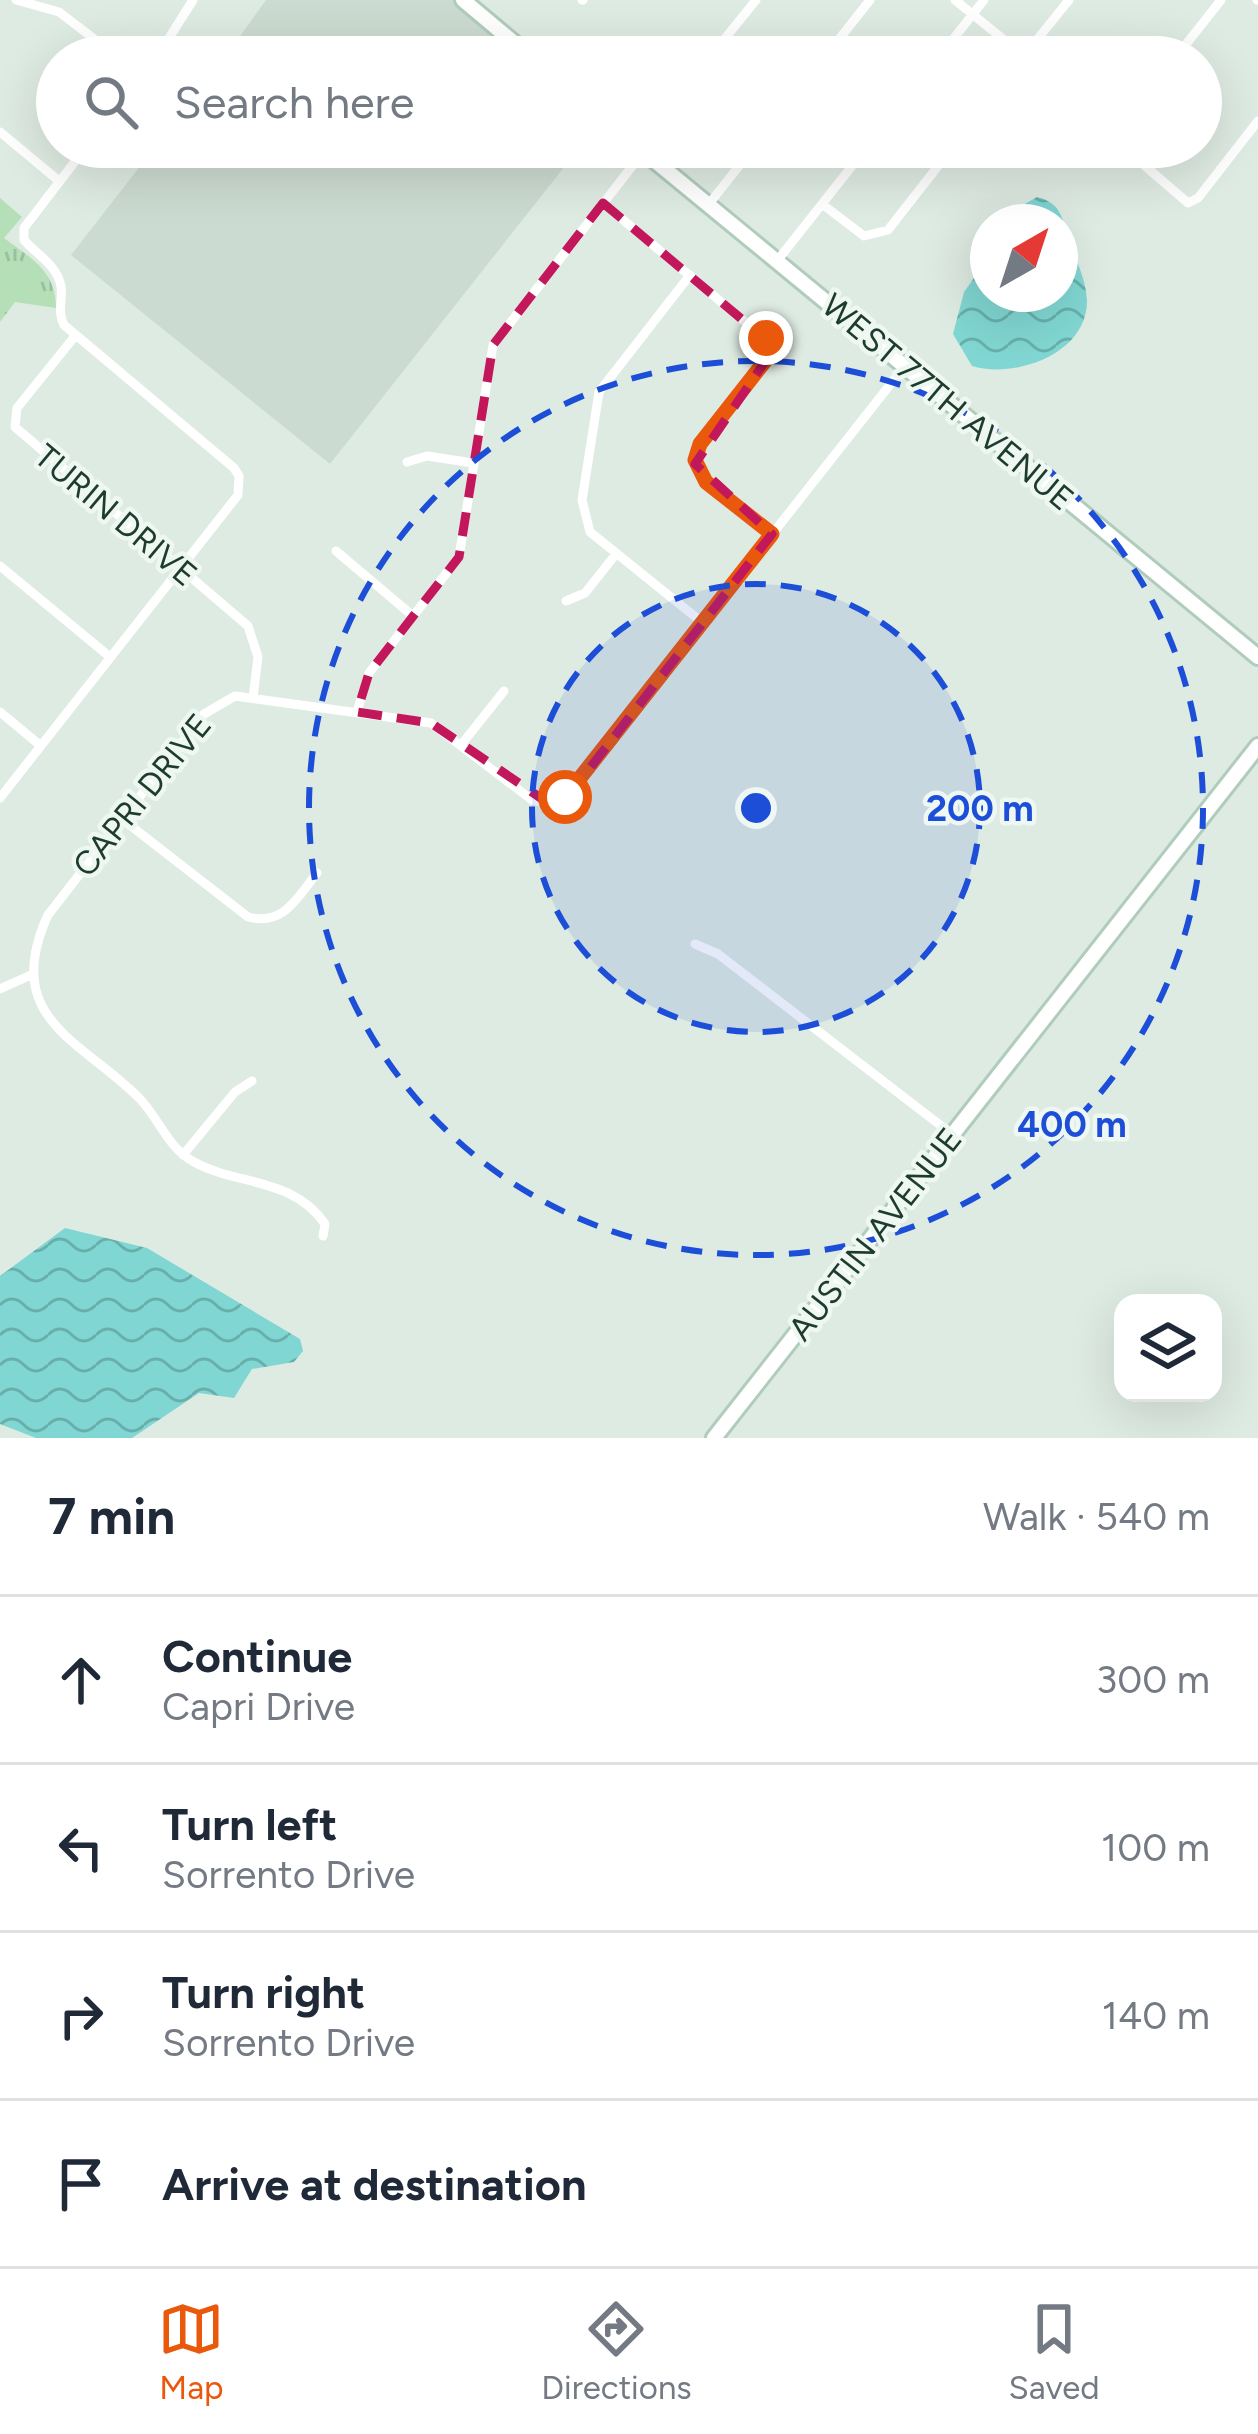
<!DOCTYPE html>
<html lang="en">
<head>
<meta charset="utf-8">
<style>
  :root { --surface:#fff; --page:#f6f6f7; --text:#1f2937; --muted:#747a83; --line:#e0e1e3; --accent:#ea580c }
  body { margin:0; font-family:Figtree,sans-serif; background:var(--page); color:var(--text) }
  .controls { position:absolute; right:36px; bottom:36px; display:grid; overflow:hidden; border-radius:24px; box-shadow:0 12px 48px #0002 }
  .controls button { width:108px; height:108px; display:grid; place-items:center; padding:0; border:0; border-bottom:3px solid var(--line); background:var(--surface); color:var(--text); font:60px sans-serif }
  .compass { position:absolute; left:970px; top:204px; width:108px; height:108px; border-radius:50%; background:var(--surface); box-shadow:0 12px 48px #0002; rotate:39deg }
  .stop { position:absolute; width:36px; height:36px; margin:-27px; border:9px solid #ea580c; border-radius:50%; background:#fff }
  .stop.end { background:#ea580c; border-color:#fff; box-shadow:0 3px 12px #0008 }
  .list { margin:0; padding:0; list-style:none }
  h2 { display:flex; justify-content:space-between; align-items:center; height:156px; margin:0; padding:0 48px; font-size:51px }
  h2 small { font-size:39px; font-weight:400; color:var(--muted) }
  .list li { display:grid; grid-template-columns:78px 1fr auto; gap:36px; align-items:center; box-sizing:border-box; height:168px; padding:0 48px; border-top:3px solid var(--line) }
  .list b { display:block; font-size:45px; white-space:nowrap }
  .list p { margin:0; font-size:39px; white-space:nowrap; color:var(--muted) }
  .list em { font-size:39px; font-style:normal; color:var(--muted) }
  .icon { flex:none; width:66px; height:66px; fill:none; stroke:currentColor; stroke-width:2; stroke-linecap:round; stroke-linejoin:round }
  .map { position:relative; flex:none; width:1258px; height:1438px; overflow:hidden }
  .search { position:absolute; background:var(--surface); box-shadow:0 12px 48px #0002; left:36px; right:36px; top:36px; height:132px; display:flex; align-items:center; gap:30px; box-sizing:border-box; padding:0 42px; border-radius:66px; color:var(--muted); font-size:45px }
  .sheet { height:828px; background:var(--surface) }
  nav { display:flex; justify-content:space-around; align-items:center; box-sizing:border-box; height:168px; border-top:3px solid var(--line); background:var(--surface); font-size:33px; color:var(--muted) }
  nav a { display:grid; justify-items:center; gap:6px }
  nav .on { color:var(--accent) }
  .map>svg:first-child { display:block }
  .built { fill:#ccdbd1 }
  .grass { fill:url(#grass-tufts) }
  .water { fill:url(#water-waves) }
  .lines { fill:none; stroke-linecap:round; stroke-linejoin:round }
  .secondary-casing { stroke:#b0ccbc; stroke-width:20 }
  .street { stroke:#fff; stroke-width:9 }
  .secondary { stroke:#fff; stroke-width:14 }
  .route { stroke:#ea580c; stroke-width:15 }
  .marked { fill:none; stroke:#c2185b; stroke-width:9; stroke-dasharray:24 15; stroke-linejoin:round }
  .ring { fill:none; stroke:#1d4ed8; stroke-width:6; stroke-dasharray:21 15 }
  .labels { text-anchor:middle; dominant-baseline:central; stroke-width:9; stroke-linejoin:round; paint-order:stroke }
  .street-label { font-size:33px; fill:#1e3c2e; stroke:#eef7f1 }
  .centre { fill:#1d4ed8; stroke:#eef7f1; stroke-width:6 }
  .ring-label { font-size:36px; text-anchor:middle; font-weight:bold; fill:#1d4ed8; stroke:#eef7f1; stroke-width:9; stroke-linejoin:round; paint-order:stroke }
</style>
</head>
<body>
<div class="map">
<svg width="1258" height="1438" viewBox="0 0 1258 1438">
  <defs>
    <pattern id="grass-tufts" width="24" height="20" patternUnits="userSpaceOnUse" patternTransform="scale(3)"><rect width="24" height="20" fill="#b4dfb7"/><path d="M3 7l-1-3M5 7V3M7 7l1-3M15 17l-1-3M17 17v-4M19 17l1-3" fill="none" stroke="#9ac09e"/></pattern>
    <pattern id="water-waves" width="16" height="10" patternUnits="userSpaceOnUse" patternTransform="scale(3)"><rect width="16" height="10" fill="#80d6d2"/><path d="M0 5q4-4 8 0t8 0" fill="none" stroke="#68afab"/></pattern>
  </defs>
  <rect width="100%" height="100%" fill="#deebe2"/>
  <path class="built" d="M 266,0 L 454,0 L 525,57 L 225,57 Z
    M 155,147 L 580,147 L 330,464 L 71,255 Z"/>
  <path class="grass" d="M 0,198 L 22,217 L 4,238 C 32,259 56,271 56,308 L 15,302 L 0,322 Z"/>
  <path class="water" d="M 1037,197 C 1062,204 1061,216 1068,238 C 1075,259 1086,278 1087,301 C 1087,355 1013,379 972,366 L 953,334 L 964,292 L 988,258 L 988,294 L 1060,294 L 1060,222 L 1008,222 L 1016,209 Z
    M 65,1228 L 147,1248 L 300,1339 L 303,1351 L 294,1362 L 252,1369 L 234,1398 L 199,1393 L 132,1438 L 36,1438 L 0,1424 L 0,1276 Z"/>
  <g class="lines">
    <defs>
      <path id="secondary" d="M 463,0 L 531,57
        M 638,147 L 1258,657
        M 714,1438 L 1258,746"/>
    </defs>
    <use href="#secondary" class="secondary-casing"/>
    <path class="street" d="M 16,0 L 59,12 L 118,57
      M 582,0 L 583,0
      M 955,0 L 1025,57
      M 1257,0 L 1258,0
      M 157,57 L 193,0
      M 710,57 L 756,0
      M 825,57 L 870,0
      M 939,57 L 984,0
      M 1023,57 L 1069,0
      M 1176,57 L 1221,0
      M 0,132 L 59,181
      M 1123,147 L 1188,203 L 1198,198 L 1258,121
      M 603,203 L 775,347 L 700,444 L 695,460 L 706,481 L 772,534
      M 709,204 L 754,147
      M 822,204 L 864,236 L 888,230 L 953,147
      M 777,261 L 867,147
      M 690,275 L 599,392 L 582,500 L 590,532 L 703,623
      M 75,336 L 17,408 L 15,427 L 248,626 L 258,657 L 253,698
      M 407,462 L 427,456 L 473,463
      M 336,551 L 413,616
      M 0,566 L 110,657
      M 566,601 L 585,593 L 616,554
      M 0,712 L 41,746
      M 357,712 L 369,673 L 459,557 L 493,345 L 644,151
      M 461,745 L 504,691
      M 0,798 L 238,495 L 239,476 L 234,468 L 64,325 C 57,312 63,300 61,286 C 57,265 37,255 24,240 L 24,228 L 86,147
      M 122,819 L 248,917 C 284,926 297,898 317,873
      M 695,944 L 718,954 L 953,1135
      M 0,989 L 33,974
      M 183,1155 L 235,1092 L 252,1081
      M 323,1236 L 325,1224 C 293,1177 238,1186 194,1162 C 167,1147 160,1120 140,1099 C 82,1040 0,1019 48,915 L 204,714 L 235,696 L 431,723 L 532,800 L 548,803 L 565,797 L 904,367"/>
    <use href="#secondary" class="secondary"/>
  </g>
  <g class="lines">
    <path class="route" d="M 565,797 L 772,534 L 706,482 L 695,460 L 700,444 L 776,347 L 766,338"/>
  </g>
  <path class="marked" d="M 603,203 L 775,347 L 695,464 L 772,534 L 572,791 L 548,803 L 431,723 L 357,712 L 369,673 L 459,557 L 493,345 Z"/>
  <circle cx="756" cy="808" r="224" fill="#1d4ed8" fill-opacity=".12"/>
  <g class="ring">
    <circle cx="756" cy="808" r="224"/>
    <circle cx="756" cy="808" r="447"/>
  </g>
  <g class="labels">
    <g class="street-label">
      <text transform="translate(948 402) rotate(40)">WEST 77TH AVENUE</text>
      <text transform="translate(116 515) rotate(40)">TURIN DRIVE</text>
      <text transform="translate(142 795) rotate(-51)">CAPRI DRIVE</text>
      <text transform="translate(875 1234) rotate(-52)">AUSTIN AVENUE</text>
    </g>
  </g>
  <circle cx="756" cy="808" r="18" class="centre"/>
  <g class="ring-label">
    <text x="980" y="821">200 m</text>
    <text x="1072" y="1137">400 m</text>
  </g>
</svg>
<div class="controls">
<button><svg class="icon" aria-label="layers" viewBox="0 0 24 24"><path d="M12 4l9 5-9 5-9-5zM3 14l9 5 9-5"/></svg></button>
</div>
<svg class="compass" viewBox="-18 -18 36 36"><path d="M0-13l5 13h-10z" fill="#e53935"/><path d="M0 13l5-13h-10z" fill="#747a83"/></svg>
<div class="stop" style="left:565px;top:797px"></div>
<div class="stop end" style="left:766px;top:338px"></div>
<div class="search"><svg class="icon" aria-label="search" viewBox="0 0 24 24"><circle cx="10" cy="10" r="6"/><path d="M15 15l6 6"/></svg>Search here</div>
</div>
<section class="sheet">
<h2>7 min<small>Walk · 540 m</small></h2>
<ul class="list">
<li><svg class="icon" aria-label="ahead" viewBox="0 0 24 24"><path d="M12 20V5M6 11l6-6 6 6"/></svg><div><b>Continue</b><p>Capri Drive</p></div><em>300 m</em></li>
<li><svg class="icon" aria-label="left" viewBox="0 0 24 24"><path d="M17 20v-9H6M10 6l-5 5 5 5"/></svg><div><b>Turn left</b><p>Sorrento Drive</p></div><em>100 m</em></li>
<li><svg class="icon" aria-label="right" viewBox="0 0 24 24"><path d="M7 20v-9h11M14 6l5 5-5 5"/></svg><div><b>Turn right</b><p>Sorrento Drive</p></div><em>140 m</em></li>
<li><svg class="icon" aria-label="arrive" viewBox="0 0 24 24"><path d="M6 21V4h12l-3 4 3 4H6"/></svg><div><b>Arrive at destination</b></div></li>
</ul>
</section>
<nav>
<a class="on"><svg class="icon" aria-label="map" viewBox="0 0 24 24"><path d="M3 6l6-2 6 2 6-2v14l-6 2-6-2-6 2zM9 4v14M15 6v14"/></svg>Map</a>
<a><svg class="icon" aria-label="directions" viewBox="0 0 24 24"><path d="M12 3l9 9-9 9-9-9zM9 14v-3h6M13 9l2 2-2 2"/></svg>Directions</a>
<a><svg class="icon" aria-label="saved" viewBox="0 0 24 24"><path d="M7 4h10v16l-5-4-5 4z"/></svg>Saved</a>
</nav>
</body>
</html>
